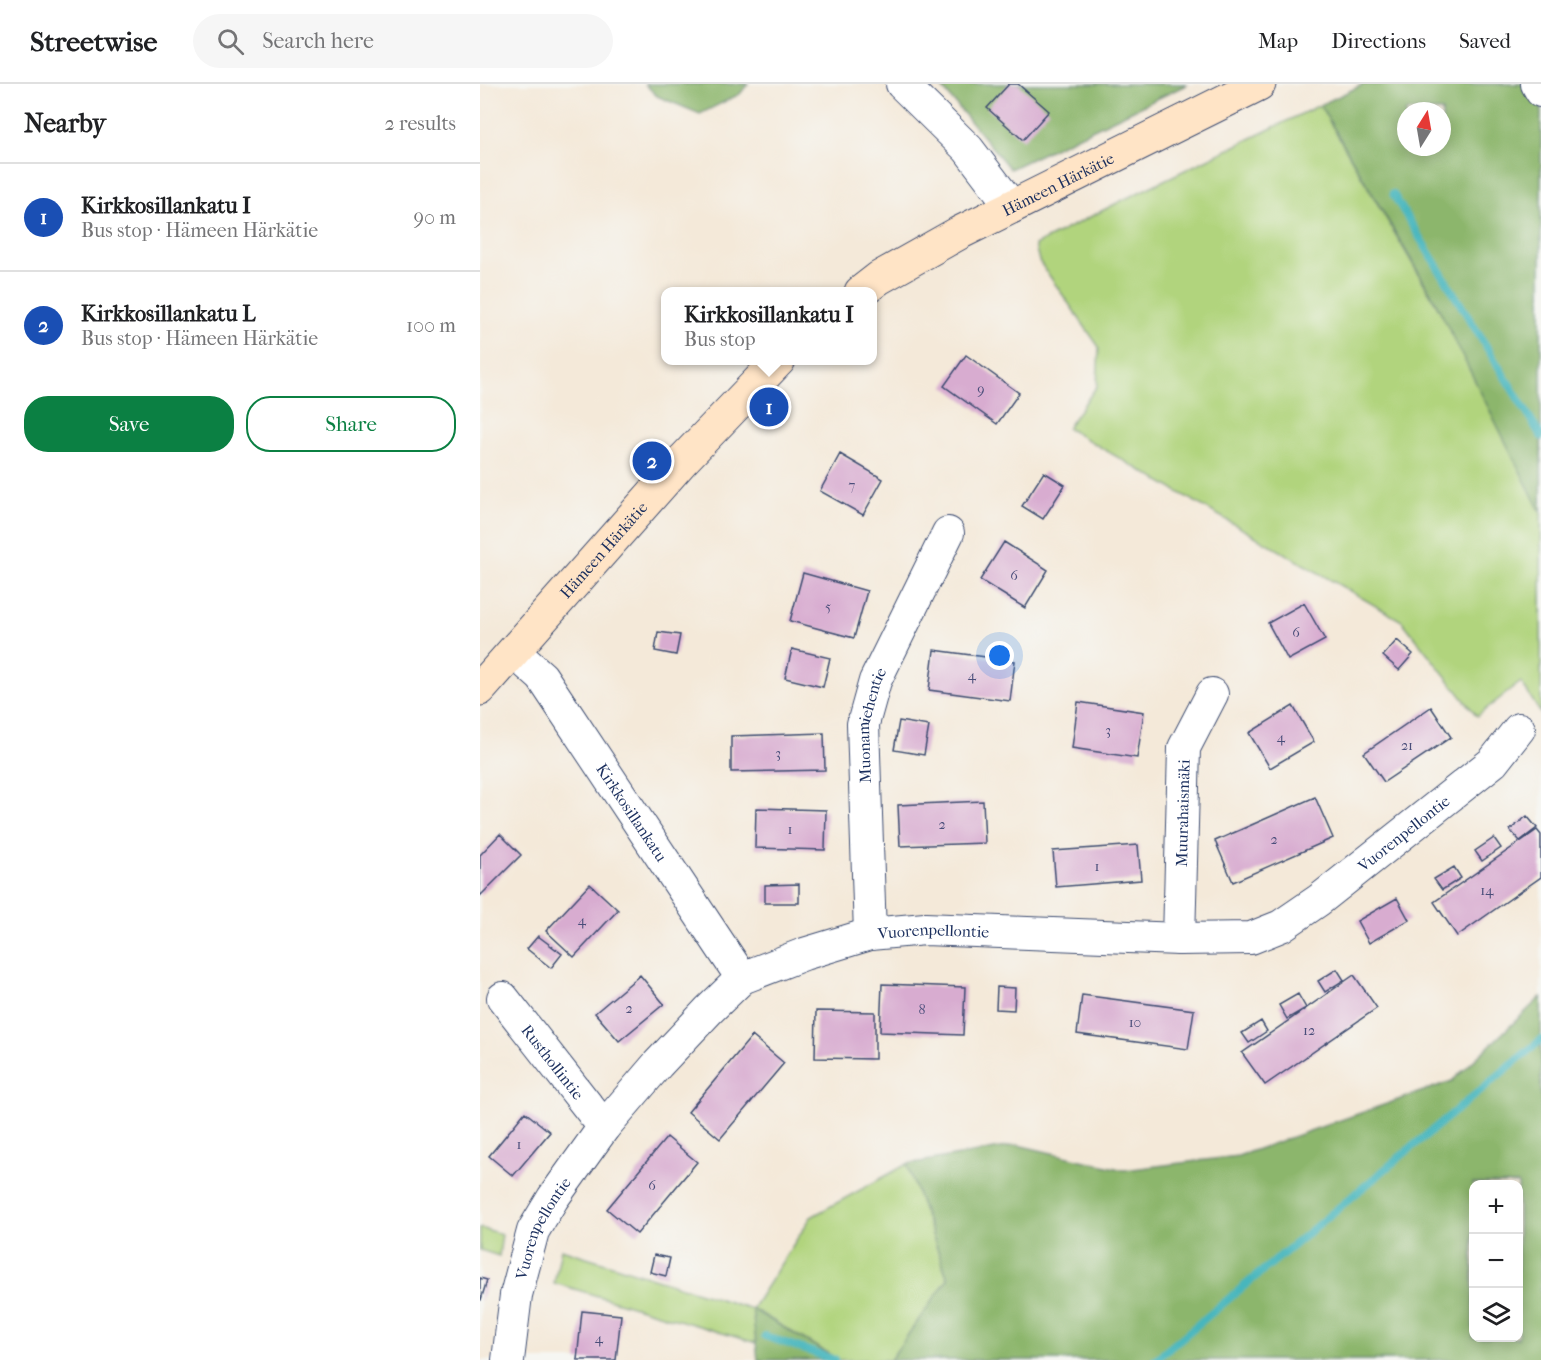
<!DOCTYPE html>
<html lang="en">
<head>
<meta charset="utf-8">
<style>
  :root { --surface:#fff; --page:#f6f6f6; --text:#202124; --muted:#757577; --line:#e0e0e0; --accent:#0b8043 }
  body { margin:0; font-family:"IM FELL French Canon",serif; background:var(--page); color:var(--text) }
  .controls { position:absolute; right:18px; bottom:18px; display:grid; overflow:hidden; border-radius:12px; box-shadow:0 3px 15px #0003 }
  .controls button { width:54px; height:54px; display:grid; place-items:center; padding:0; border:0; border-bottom:2px solid var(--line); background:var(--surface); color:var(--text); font:30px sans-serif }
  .compass { position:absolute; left:917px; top:18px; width:54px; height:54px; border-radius:50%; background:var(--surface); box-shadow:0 3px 15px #0003; rotate:11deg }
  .you { position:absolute; left:520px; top:572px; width:21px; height:21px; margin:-15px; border:4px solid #fff; border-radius:50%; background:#1a73e8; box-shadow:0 0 0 9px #1a73e833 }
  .badge { display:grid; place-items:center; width:39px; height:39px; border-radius:50%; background:var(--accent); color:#fff; font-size:20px; font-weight:700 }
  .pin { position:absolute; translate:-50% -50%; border:3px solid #fff; box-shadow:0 2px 6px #0006 }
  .popup { position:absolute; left:181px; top:203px; width:216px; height:78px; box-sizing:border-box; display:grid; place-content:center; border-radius:12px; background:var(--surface); filter:drop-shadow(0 2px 4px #0005); font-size:20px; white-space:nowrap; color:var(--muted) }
  .popup b { font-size:22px; color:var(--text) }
  .popup::after { content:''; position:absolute; left:50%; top:100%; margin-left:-12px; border:12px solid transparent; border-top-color:var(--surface) }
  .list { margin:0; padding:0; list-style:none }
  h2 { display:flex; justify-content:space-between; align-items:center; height:78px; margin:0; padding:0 24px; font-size:26px }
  h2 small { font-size:20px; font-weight:400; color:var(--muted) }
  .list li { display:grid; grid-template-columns:39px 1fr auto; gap:18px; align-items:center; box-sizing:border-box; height:108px; padding:0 24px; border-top:2px solid var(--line) }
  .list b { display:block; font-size:22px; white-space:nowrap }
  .list p { margin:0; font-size:20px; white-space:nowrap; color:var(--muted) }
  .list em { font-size:20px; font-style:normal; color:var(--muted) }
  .actions { display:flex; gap:12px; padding:18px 24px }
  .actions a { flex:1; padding:14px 0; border:2px solid var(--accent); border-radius:24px; text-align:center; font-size:21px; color:var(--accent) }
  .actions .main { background:var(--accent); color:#fff }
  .icon { flex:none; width:33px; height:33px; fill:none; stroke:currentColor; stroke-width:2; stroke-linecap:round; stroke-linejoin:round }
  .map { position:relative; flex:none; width:1061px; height:1276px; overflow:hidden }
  header { display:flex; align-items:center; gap:36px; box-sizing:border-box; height:84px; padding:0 30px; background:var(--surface); border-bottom:2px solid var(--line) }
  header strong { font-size:28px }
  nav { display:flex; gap:33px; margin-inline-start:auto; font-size:21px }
  .search { width:420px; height:54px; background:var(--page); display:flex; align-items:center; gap:15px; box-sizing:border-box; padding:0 21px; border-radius:33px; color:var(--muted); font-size:22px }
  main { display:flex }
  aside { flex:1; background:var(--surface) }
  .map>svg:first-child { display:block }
  .green { fill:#b1d47d; stroke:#66826e; stroke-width:1.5 }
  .forest { fill:#8cb66c; stroke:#547265; stroke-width:1.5; fill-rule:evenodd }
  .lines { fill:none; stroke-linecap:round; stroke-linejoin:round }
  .stream { stroke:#46b6bd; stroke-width:8 }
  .building { fill:#d8acd0 }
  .street-casing { stroke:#3c4b70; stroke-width:34 }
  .secondary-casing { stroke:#3c4b70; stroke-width:35 }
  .street { stroke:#fff; stroke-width:32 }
  .secondary { stroke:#ffe4c6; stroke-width:33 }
  .labels { text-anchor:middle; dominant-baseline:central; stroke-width:5; stroke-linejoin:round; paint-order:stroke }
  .number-label { font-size:14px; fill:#4a4e7a }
  .street-label { font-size:16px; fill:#1b2f5e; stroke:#f6f6f2 }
</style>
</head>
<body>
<header>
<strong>Streetwise</strong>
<div class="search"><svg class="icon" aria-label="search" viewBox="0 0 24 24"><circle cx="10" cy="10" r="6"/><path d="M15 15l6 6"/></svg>Search here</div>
<nav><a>Map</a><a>Directions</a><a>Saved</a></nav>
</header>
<main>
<aside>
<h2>Nearby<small>2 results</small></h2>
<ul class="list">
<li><span class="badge" style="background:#1a4fb4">1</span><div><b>Kirkkosillankatu I</b><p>Bus stop · Hämeen Härkätie</p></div><em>90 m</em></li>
<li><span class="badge" style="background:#1a4fb4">2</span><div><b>Kirkkosillankatu L</b><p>Bus stop · Hämeen Härkätie</p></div><em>100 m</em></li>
</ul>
<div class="actions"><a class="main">Save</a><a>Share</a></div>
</aside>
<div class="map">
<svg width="1061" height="1276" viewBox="0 0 1061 1276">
  <rect width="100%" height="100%" fill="#f6f6f2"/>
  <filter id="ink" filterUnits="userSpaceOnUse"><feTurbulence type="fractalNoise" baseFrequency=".0167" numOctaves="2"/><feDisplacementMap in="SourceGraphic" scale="12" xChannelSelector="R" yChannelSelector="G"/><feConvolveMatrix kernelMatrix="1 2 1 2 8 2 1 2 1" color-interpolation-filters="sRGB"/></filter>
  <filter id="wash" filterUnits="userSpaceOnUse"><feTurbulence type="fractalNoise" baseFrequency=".008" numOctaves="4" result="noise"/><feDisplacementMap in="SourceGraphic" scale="24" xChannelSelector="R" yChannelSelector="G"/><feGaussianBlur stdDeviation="1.35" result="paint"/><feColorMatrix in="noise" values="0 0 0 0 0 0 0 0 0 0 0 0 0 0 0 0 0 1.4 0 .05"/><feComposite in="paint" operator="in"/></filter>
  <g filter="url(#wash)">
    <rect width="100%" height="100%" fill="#f4e9d9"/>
    <path class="green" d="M 840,21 L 963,232 L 1061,352 L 1061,630 L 1041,598 L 997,632 L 922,537 L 587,344 L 617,302 L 619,263 L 559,177 L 555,161 L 647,114 Z
      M 427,1080 L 468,1195 L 410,1276 L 359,1276 L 273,1225 L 276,1259 L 74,1199 L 81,1165 L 272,1225 L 331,1133 Z
      M 0,1144 L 22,1150 L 19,1172 L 0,1166 Z"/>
    <path class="forest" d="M 165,0 L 268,0 L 260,10 L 220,30 L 177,12 Z
      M 459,0 L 708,0 L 530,85 Z
      M 884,0 L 1061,0 L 1061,429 L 953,213 L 840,21 ZM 926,27 L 962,27 L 962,63 L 926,63 Z
      M 1061,913 L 1061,1276 L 410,1276 L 468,1195 L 427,1080 L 538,1061 L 644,1086 L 758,1072 L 972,997 ZM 993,1100 L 1038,1100 L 1038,1254 L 993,1254 Z
      M 272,1225 L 359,1276 L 278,1276 Z"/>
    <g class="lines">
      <path class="stream" d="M 913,110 L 1061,352
        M 285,1252 L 355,1276
        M 675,1276 L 1061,956"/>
    </g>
    <g id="blocks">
      <path class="building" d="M 529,0 L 538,0 L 569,27 L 543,56 L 507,24 Z
        M 486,271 L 539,309 L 517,340 L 464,302 Z
        M 360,370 L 403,395 L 383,431 L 340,407 Z
        M 564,388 L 585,401 L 563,435 L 542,422 Z
        M 524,458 L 568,486 L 545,524 L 500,496 Z
        M 323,489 L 387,507 L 374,554 L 310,537 Z
        M 824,519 L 845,556 L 808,576 L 788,539 Z
        M 178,548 L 200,551 L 196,571 L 175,567 Z
        M 917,556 L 933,570 L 919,586 L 903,572 Z
        M 312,565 L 350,574 L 343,603 L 305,594 Z
        M 454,566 L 535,577 L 530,617 L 449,606 Z
        M 598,618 L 664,628 L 657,674 L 592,664 Z
        M 813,622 L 834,658 L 790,684 L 769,649 Z
        M 951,623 L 971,653 L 904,698 L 884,669 Z
        M 419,637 L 449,642 L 444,671 L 414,666 Z
        M 344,649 L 345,686 L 251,688 L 251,652 Z
        M 835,713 L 853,754 L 753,798 L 735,757 Z
        M 503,717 L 505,759 L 420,762 L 418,721 Z
        M 276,724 L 346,726 L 345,766 L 275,764 Z
        M 1047,732 L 1057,744 L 1040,757 L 1030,746 Z
        M 1057,746 L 1061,751 L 1061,793 L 977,852 L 954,818 Z
        M 20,750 L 41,771 L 0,812 L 0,771 Z
        M 1014,754 L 1021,764 L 1002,777 L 995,767 Z
        M 658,761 L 661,796 L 576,803 L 573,767 Z
        M 974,783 L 981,794 L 962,806 L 954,795 Z
        M 110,800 L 138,826 L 94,873 L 66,847 Z
        M 319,800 L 319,819 L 285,819 L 285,801 Z
        M 917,814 L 929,836 L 889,859 L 877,837 Z
        M 58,852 L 82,870 L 71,884 L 47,865 Z
        M 857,885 L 864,896 L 845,908 L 838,897 Z
        M 160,891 L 184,920 L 139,957 L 115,929 Z
        M 874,891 L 897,924 L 785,1001 L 762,969 Z
        M 402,900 L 485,903 L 483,951 L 400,948 Z
        M 517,903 L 535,904 L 534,926 L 516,925 Z
        M 818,910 L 826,924 L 807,935 L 799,921 Z
        M 602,911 L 714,926 L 708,965 L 597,950 Z
        M 336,927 L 395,928 L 395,975 L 335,974 Z
        M 781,937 L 787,947 L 769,959 L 762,949 Z
        M 272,952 L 304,979 L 240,1055 L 208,1028 Z
        M 45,1028 L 70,1048 L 33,1092 L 9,1072 Z
        M 187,1053 L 217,1078 L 157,1150 L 127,1125 Z
        M 174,1171 L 190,1174 L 186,1192 L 170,1188 Z
        M 0,1194 L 7,1196 L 1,1216 L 0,1216 Z
        M 102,1227 L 141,1231 L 136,1276 L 97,1276 Z"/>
    </g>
  </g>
  <g filter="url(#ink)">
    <use href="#blocks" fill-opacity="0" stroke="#3c4b70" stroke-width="1.5"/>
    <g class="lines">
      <defs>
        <g id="street">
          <path d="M 422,0 L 488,65 L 532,123"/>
          <path d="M 1057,0 L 1061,7"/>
          <path id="s1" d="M 34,568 L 62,593 L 262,894"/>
          <path id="s2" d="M 390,850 L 383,640 L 395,597 L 468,449"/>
          <path id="s3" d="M 699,855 L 704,664 L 732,610"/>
          <path id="s4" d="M 23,914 L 124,1043"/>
          <path id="s5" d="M 28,1276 L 36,1211 L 53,1147 L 73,1114 L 124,1043 L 178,980 L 229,926 L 262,894 L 324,870 L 390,850 L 445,845 L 699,855 L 771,854 L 801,842 L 839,816 L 1013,678 L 1039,645"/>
        </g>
        <g id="secondary">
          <path id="s6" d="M 381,208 L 399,194 L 479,149 L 779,0"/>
          <path id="s7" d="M 0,605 L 202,377 L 299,276"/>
        </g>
      </defs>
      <use href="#street" class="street-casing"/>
      <use href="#secondary" class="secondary-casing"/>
      <use href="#street" class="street"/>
      <use href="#secondary" class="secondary"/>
    </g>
  </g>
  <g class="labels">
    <g class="number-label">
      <text x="501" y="305">9</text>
      <text x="372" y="401">7</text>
      <text x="534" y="491">6</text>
      <text x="348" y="522">5</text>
      <text x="816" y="548">6</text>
      <text x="492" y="591">4</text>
      <text x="628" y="646">3</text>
      <text x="801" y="653">4</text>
      <text x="927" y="661">21</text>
      <text x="298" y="669">3</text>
      <text x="462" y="740">2</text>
      <text x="310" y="745">1</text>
      <text x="794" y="755">2</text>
      <text x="617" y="782">1</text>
      <text x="1007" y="806">14</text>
      <text x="102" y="836">4</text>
      <text x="149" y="924">2</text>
      <text x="442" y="925">8</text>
      <text x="655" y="938">10</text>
      <text x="829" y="946">12</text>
      <text x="39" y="1060">1</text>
      <text x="172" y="1101">6</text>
      <text x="119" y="1254">4</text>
    </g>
    <g class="street-label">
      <text stroke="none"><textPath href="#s6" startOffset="225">Hämeen Härkätie</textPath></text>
      <text stroke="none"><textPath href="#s7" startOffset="186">Hämeen Härkätie</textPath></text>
      <text stroke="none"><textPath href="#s2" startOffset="210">Muonamiehentie</textPath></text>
      <text stroke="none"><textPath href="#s1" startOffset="200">Kirkkosillankatu</textPath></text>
      <text stroke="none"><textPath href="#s3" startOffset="126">Muurahaismäki</textPath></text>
      <text stroke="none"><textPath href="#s5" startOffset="1164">Vuorenpellontie</textPath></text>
      <text stroke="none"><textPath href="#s5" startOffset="660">Vuorenpellontie</textPath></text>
      <text stroke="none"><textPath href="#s4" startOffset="81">Rusthollintie</textPath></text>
      <text stroke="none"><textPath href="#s5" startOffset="138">Vuorenpellontie</textPath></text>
    </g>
  </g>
</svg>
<div class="controls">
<button>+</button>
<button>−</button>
<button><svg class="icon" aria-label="layers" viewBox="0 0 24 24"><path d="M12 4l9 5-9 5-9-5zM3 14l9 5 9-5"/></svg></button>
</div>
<svg class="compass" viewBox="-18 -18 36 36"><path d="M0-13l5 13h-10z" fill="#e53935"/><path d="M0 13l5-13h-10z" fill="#757577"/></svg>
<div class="you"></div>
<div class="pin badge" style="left:289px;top:323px;background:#1a4fb4">1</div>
<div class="popup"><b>Kirkkosillankatu I</b>Bus stop</div>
<div class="pin badge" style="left:172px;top:377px;background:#1a4fb4">2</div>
</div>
</main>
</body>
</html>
